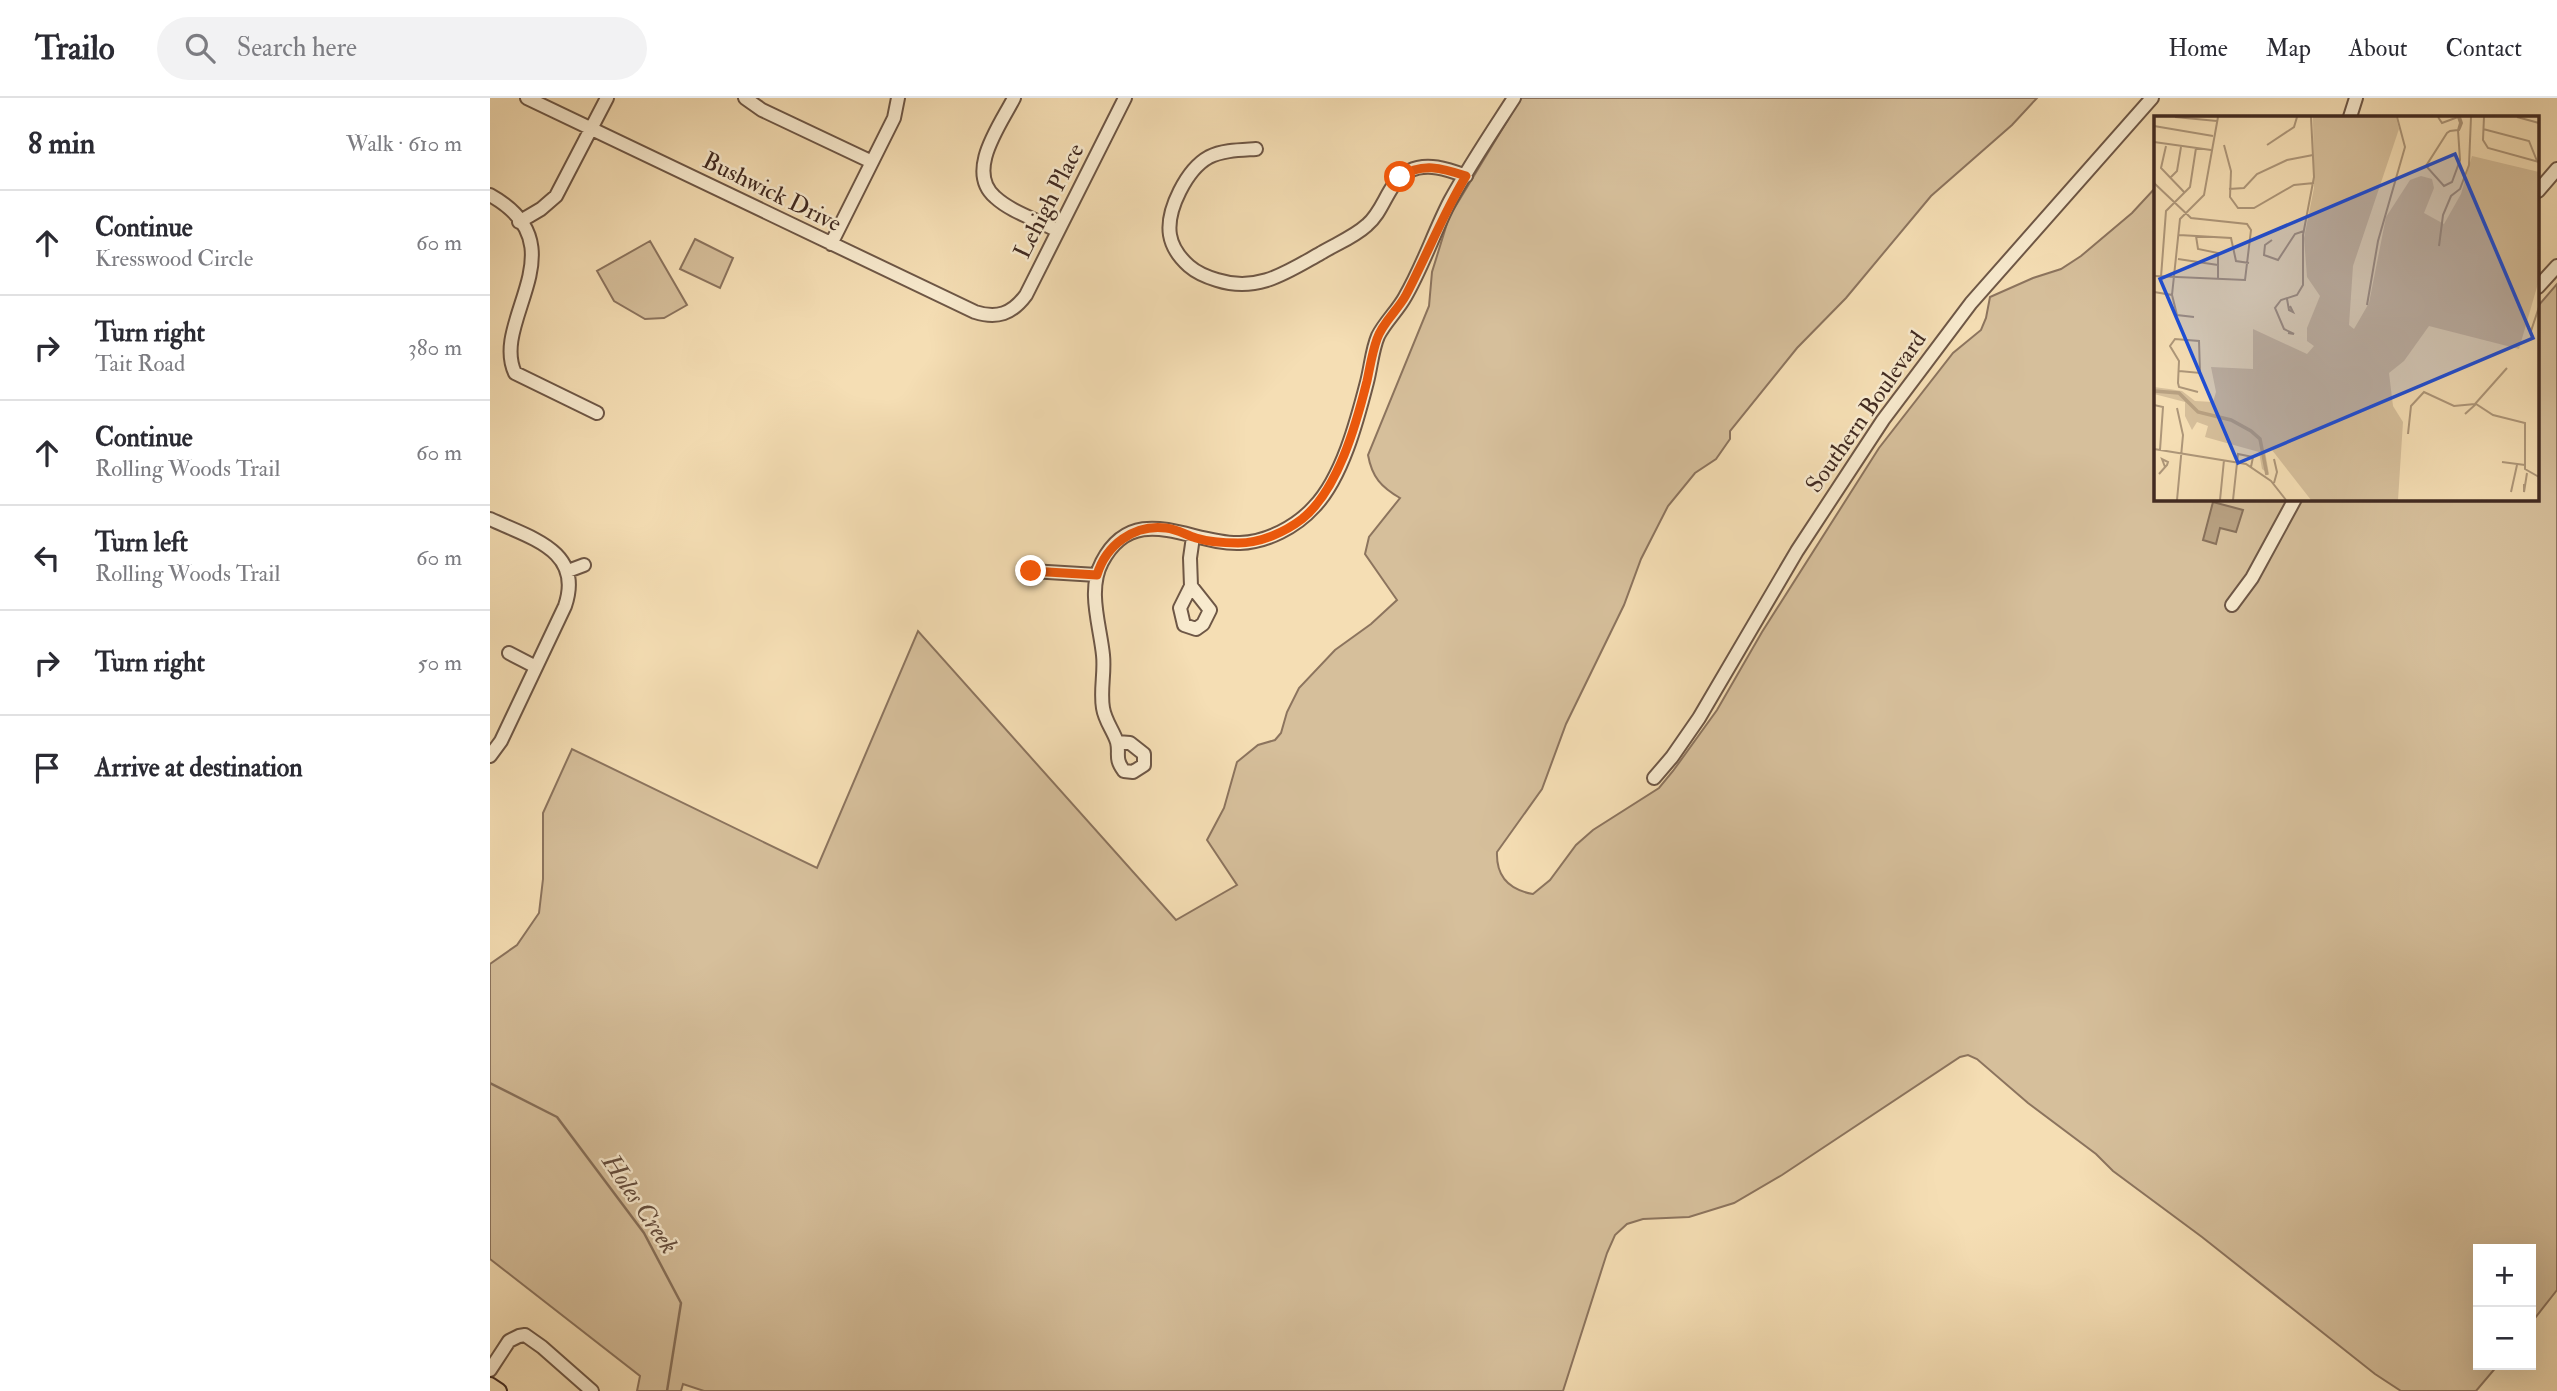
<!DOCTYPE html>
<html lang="en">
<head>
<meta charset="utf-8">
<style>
  :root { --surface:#fff; --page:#f2f2f3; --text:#2b2b33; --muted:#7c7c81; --line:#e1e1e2 }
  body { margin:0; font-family:"IM FELL Double Pica",serif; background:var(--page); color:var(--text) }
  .controls { position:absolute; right:21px; bottom:21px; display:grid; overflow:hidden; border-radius:0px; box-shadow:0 7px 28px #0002 }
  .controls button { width:63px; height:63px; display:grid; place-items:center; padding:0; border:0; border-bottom:2px solid var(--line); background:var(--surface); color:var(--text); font:35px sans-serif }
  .stop { position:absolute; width:21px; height:21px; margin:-16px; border:5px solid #ea580c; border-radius:50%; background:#fff }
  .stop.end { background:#ea580c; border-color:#fff; box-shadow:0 2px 7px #0008 }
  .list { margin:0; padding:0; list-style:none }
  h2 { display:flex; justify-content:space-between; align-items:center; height:91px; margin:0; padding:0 28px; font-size:30px }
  h2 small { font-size:23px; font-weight:400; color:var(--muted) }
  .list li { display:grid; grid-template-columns:46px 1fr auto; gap:21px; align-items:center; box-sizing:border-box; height:105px; padding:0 28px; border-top:2px solid var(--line) }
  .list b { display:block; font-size:26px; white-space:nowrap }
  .list p { margin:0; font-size:23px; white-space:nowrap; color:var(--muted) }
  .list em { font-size:23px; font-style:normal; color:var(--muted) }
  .icon { flex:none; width:38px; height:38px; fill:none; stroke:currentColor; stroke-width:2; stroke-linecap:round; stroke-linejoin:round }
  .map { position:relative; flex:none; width:2067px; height:1293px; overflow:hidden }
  header { display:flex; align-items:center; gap:42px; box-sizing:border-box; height:98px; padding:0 35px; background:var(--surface); border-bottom:2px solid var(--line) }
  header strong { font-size:33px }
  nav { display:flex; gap:38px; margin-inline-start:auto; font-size:24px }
  .search { width:490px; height:63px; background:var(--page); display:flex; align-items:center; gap:18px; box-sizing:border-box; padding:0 24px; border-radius:38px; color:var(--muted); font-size:26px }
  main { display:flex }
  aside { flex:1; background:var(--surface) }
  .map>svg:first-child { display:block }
  .green { fill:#d6bf9b; stroke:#8c745e; stroke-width:2 }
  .water { fill:#b8a182; stroke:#88715b; stroke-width:2 }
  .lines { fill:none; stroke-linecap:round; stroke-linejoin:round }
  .stream { stroke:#88715b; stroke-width:2.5 }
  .minor-casing { stroke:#6e5746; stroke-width:16 }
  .major-casing { stroke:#412a21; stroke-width:18 }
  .minor { stroke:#f8eace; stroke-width:12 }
  .major { stroke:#f5deb4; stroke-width:14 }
  .route { stroke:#ea580c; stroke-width:9 }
  .labels { text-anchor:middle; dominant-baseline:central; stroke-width:5; stroke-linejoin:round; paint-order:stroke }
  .street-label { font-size:24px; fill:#412a21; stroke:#f8eace }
  .water-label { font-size:26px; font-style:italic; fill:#654e3e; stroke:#f8eace }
  .inset-river { fill:none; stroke:#b8a182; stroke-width:3.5 }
  .inset-road { fill:none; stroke:#ad9679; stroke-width:2 }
  .view { fill:#1d4ed8; fill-opacity:0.15; stroke:#1d4ed8; stroke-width:3.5 }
  .inset-edge { fill:none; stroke:#412a21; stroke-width:3.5 }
</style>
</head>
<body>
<header>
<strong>Trailo</strong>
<div class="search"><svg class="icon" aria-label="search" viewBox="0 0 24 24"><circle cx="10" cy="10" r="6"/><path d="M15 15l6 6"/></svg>Search here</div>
<nav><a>Home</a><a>Map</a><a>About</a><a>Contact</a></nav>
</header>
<main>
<aside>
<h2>8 min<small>Walk · 610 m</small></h2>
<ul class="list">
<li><svg class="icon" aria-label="ahead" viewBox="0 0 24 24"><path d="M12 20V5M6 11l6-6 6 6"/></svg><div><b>Continue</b><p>Kresswood Circle</p></div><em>60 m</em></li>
<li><svg class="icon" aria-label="right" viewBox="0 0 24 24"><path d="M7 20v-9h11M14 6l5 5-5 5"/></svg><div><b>Turn right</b><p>Tait Road</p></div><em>380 m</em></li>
<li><svg class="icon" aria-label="ahead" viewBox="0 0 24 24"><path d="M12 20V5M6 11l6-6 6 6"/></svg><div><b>Continue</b><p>Rolling Woods Trail</p></div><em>60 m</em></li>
<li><svg class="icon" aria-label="left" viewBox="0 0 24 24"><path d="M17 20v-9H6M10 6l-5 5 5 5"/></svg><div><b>Turn left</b><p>Rolling Woods Trail</p></div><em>60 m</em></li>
<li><svg class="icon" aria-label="right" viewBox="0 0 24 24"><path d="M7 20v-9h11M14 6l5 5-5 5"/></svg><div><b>Turn right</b></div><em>50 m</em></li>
<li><svg class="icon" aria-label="arrive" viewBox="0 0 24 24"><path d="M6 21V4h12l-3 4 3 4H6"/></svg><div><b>Arrive at destination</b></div></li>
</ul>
</aside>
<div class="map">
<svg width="2067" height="1293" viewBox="0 0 2067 1293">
  <rect width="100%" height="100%" fill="#f5deb4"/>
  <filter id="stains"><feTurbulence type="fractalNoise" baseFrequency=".00286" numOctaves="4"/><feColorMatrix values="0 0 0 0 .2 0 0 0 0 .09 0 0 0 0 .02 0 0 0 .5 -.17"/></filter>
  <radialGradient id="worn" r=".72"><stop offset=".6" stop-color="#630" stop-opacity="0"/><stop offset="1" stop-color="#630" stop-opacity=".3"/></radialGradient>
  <path class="green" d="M 1031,0 L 1547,0 L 1522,27 L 1441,98 L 1356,200 L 1307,250 L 1240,333 L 1240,341 L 1226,361 L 1205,375 L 1178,408 L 1151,461 L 1134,507 L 1076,626 L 1052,691 L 1007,754 C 1006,779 1020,792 1043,796 L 1060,782 L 1086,747 L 1103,732 L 1169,690 L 1183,673 L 1227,612 L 1272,534 L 1389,350 L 1463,255 L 1491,232 L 1496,220 L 1500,199 L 1543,180 L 1571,171 L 1591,158 L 1642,115 L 1666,89 L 1666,401 L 2048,401 L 2048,208 L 2067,186 L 2067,1192 L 2041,1225 L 2041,1151 L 1988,1151 L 1988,1267 L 2008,1267 L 1986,1293 L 1911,1293 L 1885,1276 L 1712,1139 L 1623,1073 L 1606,1056 L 1538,1005 L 1487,961 L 1478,957 L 1470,959 L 1292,1077 L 1244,1105 L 1199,1119 L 1153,1121 L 1137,1126 L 1125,1137 L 1117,1155 L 1073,1293 L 214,1293 L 193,1286 L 191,1293 L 147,1293 L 150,1278 L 0,1161 L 0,866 L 27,847 L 49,815 L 53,781 L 53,715 L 82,651 L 327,770 L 428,533 L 686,822 L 747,787 L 717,742 L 734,710 L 747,664 L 768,647 L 785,642 L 791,635 L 797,614 L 809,590 L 845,552 L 881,526 L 907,502 L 875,456 L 879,439 L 910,400 C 891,389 882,379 878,357 L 939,208 L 942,174 L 959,119 Z
    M 205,141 L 243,160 L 230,190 L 190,171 Z
    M 160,143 L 197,207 L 174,220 L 155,221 L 124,203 L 107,173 Z"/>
  <path class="water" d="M 1723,404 L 1753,412 L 1746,434 L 1730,430 L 1726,446 L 1713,442 Z"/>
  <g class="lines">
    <path class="stream" d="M 0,985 L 67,1019 L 154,1135 L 191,1205 L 177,1293"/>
    <defs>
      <path id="minor" d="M 37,0 L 485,214 C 507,221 522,216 536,197 L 635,0
        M 255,0 L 272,12 L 382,64
        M 524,0 C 511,26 475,73 505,99 C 521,114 548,122 568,133
        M 1860,19 L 1866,0
        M 766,51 C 751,52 733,52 719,59 C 697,71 676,112 680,137 C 682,149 690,160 699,168 C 707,175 717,179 727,182 C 768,195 797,174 831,155 C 846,146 864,139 877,127 C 895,112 897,85 919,73 C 937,64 957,71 976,78
        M 2048,93 L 2067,71
        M 0,97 C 92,148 0,222 25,275 L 107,315
        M 29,124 L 51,111 L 66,98 L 117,0
        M 341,146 L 404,20 L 408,0
        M 2048,189 L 2067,168
        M 0,421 C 40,440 94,452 75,508 L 11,643 L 0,658
        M 78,473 L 94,467
        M 541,473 L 607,477
        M 701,488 L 720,512 L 713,526 L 706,531 L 694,527 L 690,510 L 701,488 L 700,460 L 703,439
        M 1742,507 L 1762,480 L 1805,401
        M 19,555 L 46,569
        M 627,644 L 640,645 L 654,656 L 654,667 L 643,674 L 634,673 C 624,660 630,656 627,644 C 623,632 615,623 613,610 C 610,592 615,575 613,557 C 610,527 597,492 612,464 C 645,401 701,447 750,445 C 777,444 806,429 824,409 C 852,380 867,323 877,284 C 881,269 882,252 888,238 C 895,224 908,212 915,199 C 933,168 944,134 960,103 C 979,68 1002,34 1024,0
        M 1164,680 L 1182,659 L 1209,620 L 1307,453 L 1393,322 L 1481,205 L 1662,0
        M 0,1272 L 19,1243 L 29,1238 L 35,1237 L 52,1249 L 102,1293"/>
      <path id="major" d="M 0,1287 L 9,1293"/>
    </defs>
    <use href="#minor" class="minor-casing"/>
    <use href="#major" class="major-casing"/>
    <use href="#minor" class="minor"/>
    <use href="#major" class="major"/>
  </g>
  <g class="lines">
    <path class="route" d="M 541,473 L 607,477 C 616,447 644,426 676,430 C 687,431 696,437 706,440 C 719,444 735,445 748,445 C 771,445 795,434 812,421 C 848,392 866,327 877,283 C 880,269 882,255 887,241 C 892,225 908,212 916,197 C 937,157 953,116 976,78 C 952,70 932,64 910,79"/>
  </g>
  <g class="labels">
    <g class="street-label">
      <text transform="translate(282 94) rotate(26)">Bushwick Drive</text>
      <text transform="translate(559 103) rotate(-63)">Lehigh Place</text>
      <text transform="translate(1376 314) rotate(-55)">Southern Boulevard</text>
    </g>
    <g class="water-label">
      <text transform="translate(150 1106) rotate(56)">Holes Creek</text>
    </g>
  </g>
  <g transform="translate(1664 18)">
    <rect width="385" height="385" fill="#f5deb4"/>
    <path d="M 159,1 L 242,1 L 245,13 L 199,150 L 195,209 L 200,213 L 215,187 L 232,101 L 256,64 L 267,60 L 278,63 L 280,72 L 270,97 L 290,108 L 307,78 L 318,40 L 385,56 L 385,164 L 365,233 L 275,210 L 250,245 L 235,257 L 239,290 L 249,306 L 244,384 L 157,384 L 118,334 L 111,335 L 115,358 L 108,353 L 105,336 L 51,321 L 54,310 L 43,306 L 38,314 L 31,300 L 31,286 L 0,278 L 0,271 L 15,273 L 28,275 L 41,285 L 59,286 L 62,276 L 57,251 L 99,253 L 99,213 L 153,238 L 160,230 L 153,225 L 153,212 L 166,180 L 153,161 L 150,122 L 160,72 Z" fill="#d6bf9b"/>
    <path class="inset-river" d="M 0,275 L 25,277 L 44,296 L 77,304 L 97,315 L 106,323 L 113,359"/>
    <path class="inset-road" d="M 21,1 L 63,5M 284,1 L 288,7 L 304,1M 304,1 L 306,7 L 304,14 L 306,44 L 298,66 L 290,70 L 272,50 L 293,17 L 296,15 L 304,14 L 305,14 L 306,12 L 308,7 L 306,1M 330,1 L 329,24 L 334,32 L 385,46M 363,1 L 385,7M 0,10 L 59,20M 329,13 L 375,25 L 383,45M 0,26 L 57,34M 70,29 L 77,55 L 76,81 L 84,92 L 100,92 L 140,69 L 160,67M 113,29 L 140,11 L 143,1M 12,30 L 7,52 L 31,77M 16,62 L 23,55 L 27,31M 0,67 L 37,102 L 93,108 L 97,114 L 91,164 L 0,160M 75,73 L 90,72 L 103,58 L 133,44 L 159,39M 25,119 L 77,122 L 82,145 L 95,147M 42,120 L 44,133 L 64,137 L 64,163M 118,124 L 111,129 L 110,139 L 124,144 L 141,118 L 150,115M 285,130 L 289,99 L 297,80 L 306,73 L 315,49 L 317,1M 24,143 L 64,149M 7,161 L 12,95 L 36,71 L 42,32M 0,176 L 18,179 L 23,199 L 40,201M 18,179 L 26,103 L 50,79 L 64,1M 133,183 L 135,194 L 139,196 L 136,190M 213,189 L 224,125 L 251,31 L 243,1M 377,215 L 385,191M 134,217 L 140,218 L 130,213 L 121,192 L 127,184 L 143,179 L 149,169 L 149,119 L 160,61 L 157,1M 25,255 L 46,257 L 45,225 L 21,223 L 16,230 L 25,245 L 24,267 L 25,271 L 44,276M 0,289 L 9,291 L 6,334M 23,292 L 29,319 L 23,384M 311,298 L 322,288 L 339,299 L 371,307 L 371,353 L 385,361M 254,318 L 257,290 L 270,276 L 300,290 L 321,288 L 353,252M 0,333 L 92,348 L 117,365 L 132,384M 348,346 L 371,349M 5,358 L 13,349 L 14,346 L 8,343 L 11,351M 120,367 L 123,356 L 120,343M 370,368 L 370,376 L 373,357M 357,376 L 363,349M 66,384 L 70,344M 79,384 L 84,338 L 99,341 L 97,351"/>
    <path class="view" d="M 301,38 L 379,222 L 84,347 L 6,163 Z"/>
    <rect width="385" height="385" class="inset-edge"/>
  </g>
  <rect width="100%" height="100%" filter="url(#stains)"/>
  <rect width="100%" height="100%" fill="url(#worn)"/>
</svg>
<div class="controls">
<button>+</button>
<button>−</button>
</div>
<div class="stop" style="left:910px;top:79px"></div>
<div class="stop end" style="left:541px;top:473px"></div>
</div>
</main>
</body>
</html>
